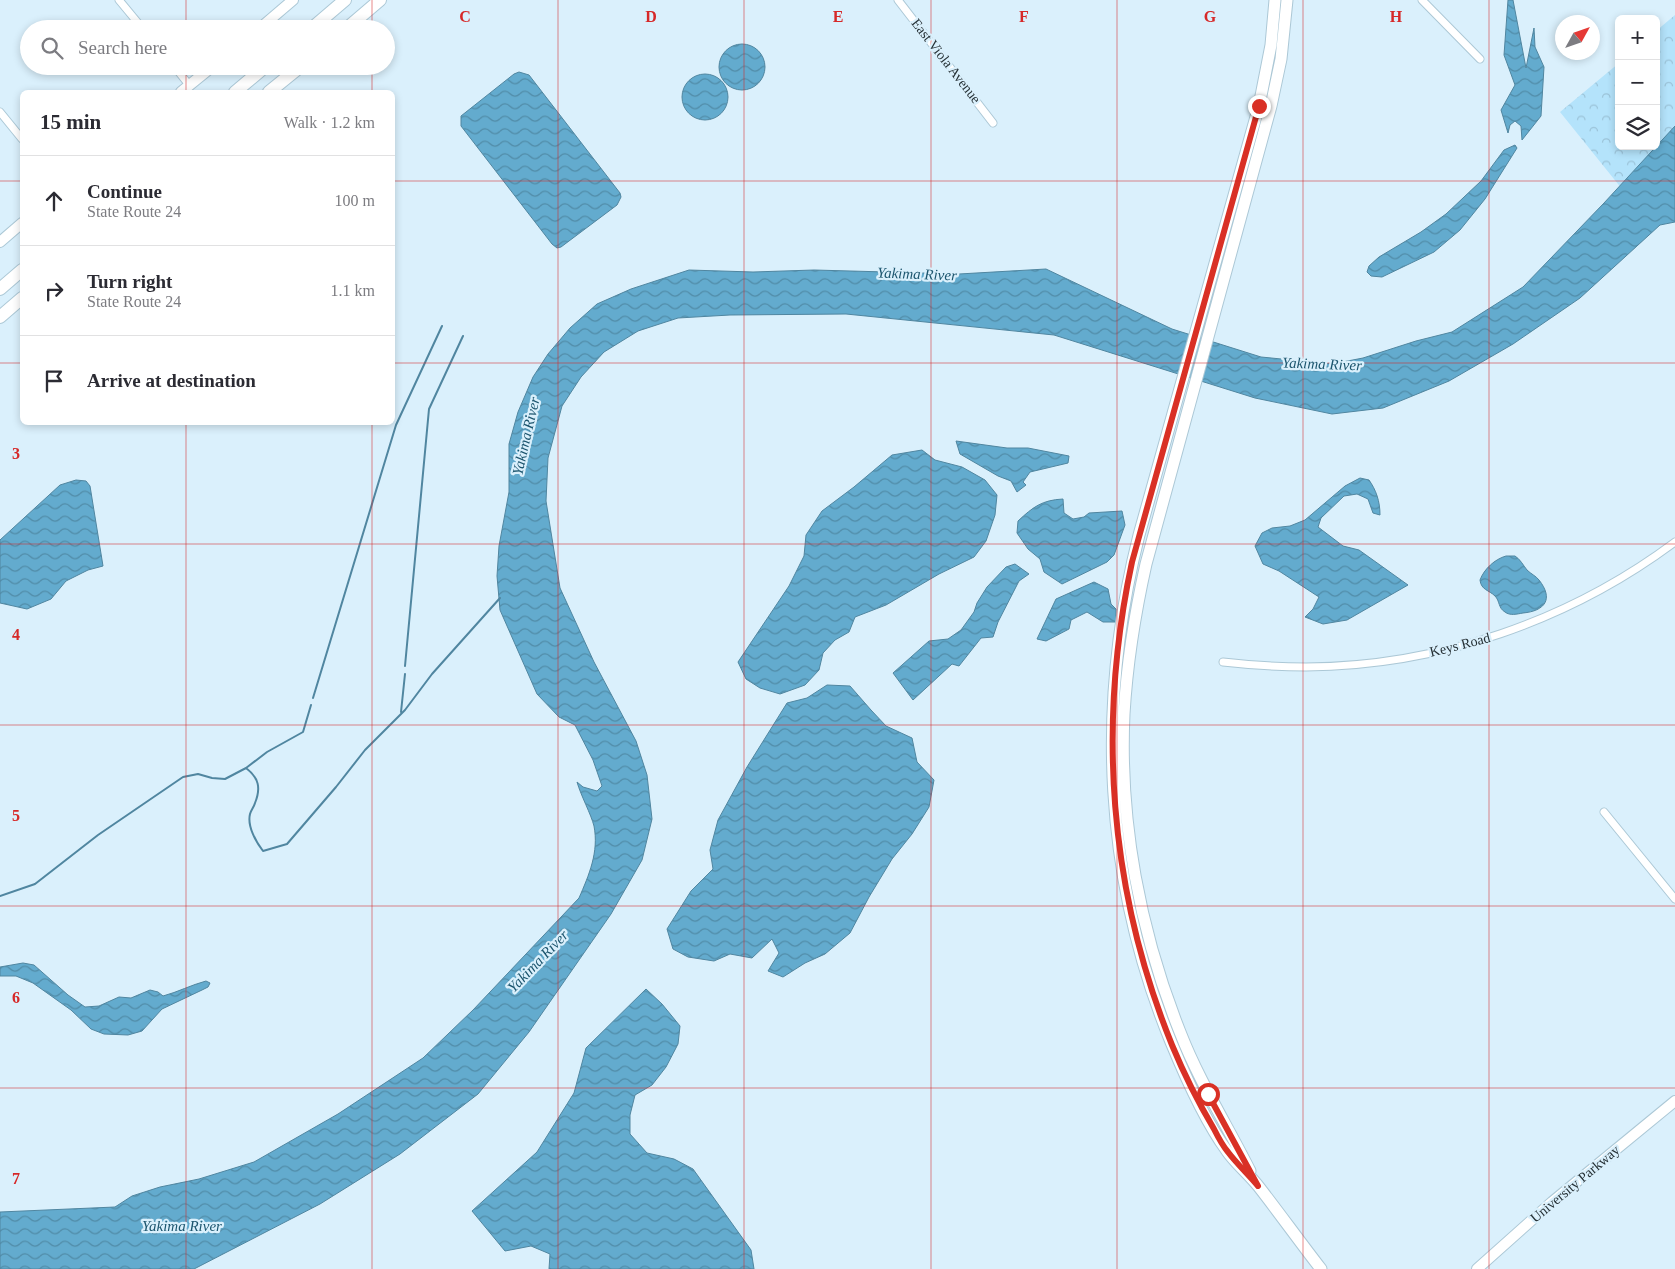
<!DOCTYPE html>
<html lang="en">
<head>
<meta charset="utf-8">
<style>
  :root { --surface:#fff; --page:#f7f7f7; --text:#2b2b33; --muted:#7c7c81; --line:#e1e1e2 }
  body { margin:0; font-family:Georgia,serif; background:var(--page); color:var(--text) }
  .controls { position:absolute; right:15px; top:15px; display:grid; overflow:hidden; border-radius:8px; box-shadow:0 2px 8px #0003 }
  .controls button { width:45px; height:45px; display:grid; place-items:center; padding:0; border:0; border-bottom:1px solid var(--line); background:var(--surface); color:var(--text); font:25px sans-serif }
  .compass { position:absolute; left:1555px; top:15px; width:45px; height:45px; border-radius:50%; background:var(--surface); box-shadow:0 2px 8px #0003; rotate:50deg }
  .stop { position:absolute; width:15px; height:15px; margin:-11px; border:4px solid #d93025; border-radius:50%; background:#fff }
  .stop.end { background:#d93025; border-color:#fff; box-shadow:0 1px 5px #0008 }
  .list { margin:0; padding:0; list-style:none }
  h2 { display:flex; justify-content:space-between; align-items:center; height:65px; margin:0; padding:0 20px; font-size:21px }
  h2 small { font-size:16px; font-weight:400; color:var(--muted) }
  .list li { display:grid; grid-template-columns:32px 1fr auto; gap:15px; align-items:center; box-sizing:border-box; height:90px; padding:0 20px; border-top:1px solid var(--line) }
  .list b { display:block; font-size:19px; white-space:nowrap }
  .list p { margin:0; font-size:16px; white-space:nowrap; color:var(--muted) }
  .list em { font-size:16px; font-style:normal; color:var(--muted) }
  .icon { flex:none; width:28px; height:28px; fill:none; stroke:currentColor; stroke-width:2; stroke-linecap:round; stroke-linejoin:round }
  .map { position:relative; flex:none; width:1675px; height:1269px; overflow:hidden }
  .search { position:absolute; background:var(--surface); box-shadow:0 2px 8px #0003; left:20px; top:20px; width:375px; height:55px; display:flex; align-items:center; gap:12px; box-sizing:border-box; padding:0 18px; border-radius:28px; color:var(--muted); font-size:19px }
  .panel { position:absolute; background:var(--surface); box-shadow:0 2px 8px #0003; left:20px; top:90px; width:375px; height:335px; border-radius:8px }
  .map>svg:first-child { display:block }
  .park { fill:url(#park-crowns) }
  .water { fill:url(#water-waves); stroke:#5086a0 }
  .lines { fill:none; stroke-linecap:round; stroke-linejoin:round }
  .stream { stroke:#5086a0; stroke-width:2 }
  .street-casing { stroke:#acc8d6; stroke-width:9 }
  .secondary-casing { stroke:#acc8d6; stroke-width:12 }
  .primary-casing { stroke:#acc8d6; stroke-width:13 }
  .highway-casing { stroke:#acc8d6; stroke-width:14 }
  .street { stroke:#fff; stroke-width:7 }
  .secondary { stroke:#fff; stroke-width:10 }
  .primary { stroke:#fff; stroke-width:11 }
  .highway { stroke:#fff; stroke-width:12 }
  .route { stroke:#d93025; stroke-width:6 }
  .grid { fill:none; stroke:#d62828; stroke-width:1; stroke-opacity:0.55 }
  .labels { text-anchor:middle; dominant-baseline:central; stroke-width:4.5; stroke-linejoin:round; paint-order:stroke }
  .street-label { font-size:14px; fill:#253035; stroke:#daf0fc }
  .water-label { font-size:15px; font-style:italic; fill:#1c556e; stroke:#daf0fc }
  .grid-label { font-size:16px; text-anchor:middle; font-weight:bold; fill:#d62828; stroke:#daf0fc; stroke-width:4.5; stroke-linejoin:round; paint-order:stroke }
</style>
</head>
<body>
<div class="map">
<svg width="1675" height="1269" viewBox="0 0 1675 1269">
  <defs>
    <pattern id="park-crowns" width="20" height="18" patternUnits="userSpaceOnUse" patternTransform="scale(1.25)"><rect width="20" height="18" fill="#b4e3fb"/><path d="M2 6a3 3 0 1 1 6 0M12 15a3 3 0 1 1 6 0" fill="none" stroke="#9bc3d8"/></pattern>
    <pattern id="water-waves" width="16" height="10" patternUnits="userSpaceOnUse" patternTransform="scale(1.25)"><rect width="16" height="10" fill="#63abce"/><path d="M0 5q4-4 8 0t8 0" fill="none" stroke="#518ca8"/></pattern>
  </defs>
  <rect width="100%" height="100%" fill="#daf0fc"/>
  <path class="park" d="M 1675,15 L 1675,202 L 1651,225 L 1560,112 L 1619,63 L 1619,146 L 1656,146 L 1656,31 Z"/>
  <path class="water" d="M 1508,0 L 1513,0 L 1526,68 L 1534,28 L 1535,47 L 1544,67 L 1541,116 L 1522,140 L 1521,126 L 1515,121 L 1510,125 L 1508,133 L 1501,110 L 1515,85 L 1504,55 Z
    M719 67a23 23 0 1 1 46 0a23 23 0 1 1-46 0Z
    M 519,72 L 529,75 L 620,193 L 621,197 L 617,205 L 561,247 L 557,248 L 552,244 L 461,126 L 461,116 L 514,74 Z
    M682 97a23 23 0 1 1 46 0a23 23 0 1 1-46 0Z
    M 1675,126 L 1675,222 L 1660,225 L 1580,298 L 1513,344 L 1449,381 L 1383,408 L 1332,414 L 1255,398 L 1054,335 L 846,314 L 730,315 L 678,318 L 638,331 L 604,352 L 581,377 L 562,406 L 548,458 L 546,501 L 560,588 L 594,662 L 636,741 L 647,775 L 652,819 L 642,860 L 611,914 L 529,1032 L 478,1094 L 400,1154 L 320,1204 L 194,1269 L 0,1269 L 0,1212 L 115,1207 L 132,1196 L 160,1187 L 199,1179 L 254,1162 L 338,1114 L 423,1058 L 473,1010 L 579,898 C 589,875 599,852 594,826 C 591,814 581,796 577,782 L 583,787 L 597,791 L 602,786 L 593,760 L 575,725 L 559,717 L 537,694 L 500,610 L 497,576 L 499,546 L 509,492 L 509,444 L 518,412 L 533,377 L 548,354 L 570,328 L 597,304 L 631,289 L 689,270 L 753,272 L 814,270 L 959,274 L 1046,269 L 1172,329 L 1261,357 L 1332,364 L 1363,358 L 1416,341 L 1452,332 L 1523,287 L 1604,203 Z
    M 1515,145 L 1517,148 L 1485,199 L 1460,230 L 1434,252 L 1382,277 L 1371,276 L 1367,272 L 1369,266 L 1379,257 L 1421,232 L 1446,214 L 1481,181 L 1504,150 Z
    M 956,441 L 1007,448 L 1028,448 L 1069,456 L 1068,463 L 1030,472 L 1023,482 L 1026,485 L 1017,492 L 1011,481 L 998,476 L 960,454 Z
    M 922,450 L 935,460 L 962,467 L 985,480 L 997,495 L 995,515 L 986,541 L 974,557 L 939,574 L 886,605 L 855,617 L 849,632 L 835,640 L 823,653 L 819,670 L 805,685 L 780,694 L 760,688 L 746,679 L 738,662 L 789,586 L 804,556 L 806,535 L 822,511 L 854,487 L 892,455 Z
    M 1360,478 L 1369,480 C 1376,490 1380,501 1380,515 L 1373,513 L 1368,499 L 1357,494 L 1344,496 L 1321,518 L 1318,527 L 1343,546 L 1359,550 L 1408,585 L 1347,620 L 1323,624 L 1305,617 L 1313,609 L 1319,597 L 1279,571 L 1263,564 L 1255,546 L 1262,533 L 1272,528 L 1290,526 L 1305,520 L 1345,486 Z
    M 76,480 L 86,481 L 90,486 L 103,566 L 88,570 L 66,581 L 51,599 L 27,609 L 0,603 L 0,540 L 60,485 Z
    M 1063,499 L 1064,513 L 1073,519 L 1084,517 L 1089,513 L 1122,511 L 1125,525 L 1114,555 L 1107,562 L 1062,584 L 1044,572 L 1040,559 L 1028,549 L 1017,533 L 1018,521 C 1033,507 1042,500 1063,499 Z
    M 1506,556 L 1515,556 C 1520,559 1523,565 1527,570 C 1531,574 1536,576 1539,580 C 1554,599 1545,611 1523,613 C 1517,614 1510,616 1505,612 C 1498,608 1500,601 1495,596 C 1489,590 1481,590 1480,580 C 1484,569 1495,559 1506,556 Z
    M 1015,564 L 1029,574 L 1019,581 L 998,622 L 993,637 L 981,638 L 959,666 L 952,664 L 913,700 L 893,673 L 929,641 L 948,639 L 961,630 L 974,612 L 977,603 L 987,587 L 1006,567 Z
    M 1094,582 L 1108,589 L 1111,604 L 1116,609 L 1116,622 L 1103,622 L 1087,612 L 1071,620 L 1069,629 L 1046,641 L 1037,639 L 1056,599 Z
    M 827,685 L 850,686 L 871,710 L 886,726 L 912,738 L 917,762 L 934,780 L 929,807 L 912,834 L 892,859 L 869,897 L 850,933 L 825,954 L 805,963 L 783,977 L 768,971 L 779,953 L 772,939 L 752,958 L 730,954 L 714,961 L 688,957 L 673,949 L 667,929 L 691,891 L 713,869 L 710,850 L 718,820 L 747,767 L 787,703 L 807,698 Z
    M 23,963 L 34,965 L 68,995 L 85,1007 L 99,1006 L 119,997 L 131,998 L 150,990 L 158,992 L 163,996 C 178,992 191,985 206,981 L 210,983 L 208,987 L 202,990 L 162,1009 L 142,1031 L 128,1035 L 104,1034 L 91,1029 L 71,1010 L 33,983 L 16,976 L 0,976 L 0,967 Z
    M 646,989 L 662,1004 L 680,1026 L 678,1044 L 666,1067 L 652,1085 L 635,1095 L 630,1115 L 630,1134 L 647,1153 L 674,1159 L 693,1169 L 751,1250 L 754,1269 L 549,1269 L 550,1254 L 531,1246 L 505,1251 L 472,1211 L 537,1152 L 574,1093 L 586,1048 Z"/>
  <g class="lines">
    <path class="stream" d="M 405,666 L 429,409 L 463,336
      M 313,698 L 396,425 L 442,326
      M 401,712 L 405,674
      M 246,768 L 267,752 L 303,732 L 311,705
      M 0,896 L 35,884 L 98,835 L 183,777 L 198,774 L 212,778 L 225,779 L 246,768 C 259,778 261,788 255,803 C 254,807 251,810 250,814 C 247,826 256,842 263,851 L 287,844 L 336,787 L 365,750 L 405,710 L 432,674 L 500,598"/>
    <defs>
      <path id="street" d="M 119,0 L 143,29
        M 898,0 L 993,123
        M 1422,0 L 1480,59
        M 174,66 L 190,86
        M 0,112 L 22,139
        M 1223,662 C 1251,665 1278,667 1306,667 C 1439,666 1569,621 1675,542
        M 1604,812 L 1675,899"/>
      <path id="secondary" d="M 259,29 L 293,0
        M 181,92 L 213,66
        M 0,242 L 22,223
        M 1477,1269 L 1552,1202 L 1675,1101"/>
      <path id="primary" d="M 1275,0 L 1271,45 L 1259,106 L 1139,535 C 1096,705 1104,879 1171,1042 C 1185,1076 1205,1121 1227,1151 C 1236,1164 1249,1174 1259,1187 C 1280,1214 1300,1242 1321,1269
        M 1250,1171 C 1227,1125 1199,1081 1180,1032 C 1140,932 1119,822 1124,714 C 1127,663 1135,613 1146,564 L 1271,106 L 1281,59 L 1287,0"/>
      <path id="highway" d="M 311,29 L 345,0
        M 346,29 L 380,0
        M 235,92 L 266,66
        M 269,92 L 301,66
        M 0,289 L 22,270
        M 0,317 L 22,298"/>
    </defs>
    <use href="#street" class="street-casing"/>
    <use href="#secondary" class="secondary-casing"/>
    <use href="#primary" class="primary-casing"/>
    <use href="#highway" class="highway-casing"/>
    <use href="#street" class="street"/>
    <use href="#secondary" class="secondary"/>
    <use href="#primary" class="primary"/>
    <use href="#highway" class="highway"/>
  </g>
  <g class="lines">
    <path class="route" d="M 1208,1094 L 1258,1186 C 1248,1174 1237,1164 1228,1152 C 1222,1145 1218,1137 1214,1129 C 1198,1102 1184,1074 1172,1045 C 1109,890 1097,725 1132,562 L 1259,106"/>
  </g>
  <path class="grid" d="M 186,0 L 186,29M 372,0 L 372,29M 558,0 L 558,1269M 744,0 L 744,1269M 931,0 L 931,1269M 1117,0 L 1117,1269M 1303,0 L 1303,1269M 1489,0 L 1489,1269M 186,66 L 186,92M 372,66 L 372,92M 0,181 L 22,181M 392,181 L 1675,181M 0,363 L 22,363M 392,363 L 1675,363M 186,422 L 186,1269M 372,422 L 372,1269M 0,544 L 1675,544M 0,725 L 1675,725M 0,906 L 1675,906M 0,1088 L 1675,1088"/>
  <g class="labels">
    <g class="street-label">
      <text transform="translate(946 61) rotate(52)">East Viola Avenue</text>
      <text transform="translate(1460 645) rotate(-14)">Keys Road</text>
      <text transform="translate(1575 1184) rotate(-40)">University Parkway</text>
    </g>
    <g class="water-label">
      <text transform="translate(917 274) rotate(2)">Yakima River</text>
      <text transform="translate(1322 364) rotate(2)">Yakima River</text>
      <text transform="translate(526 436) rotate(-77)">Yakima River</text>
      <text transform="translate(538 961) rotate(-46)">Yakima River</text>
      <text x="182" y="1226">Yakima River</text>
    </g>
  </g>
  <g class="grid-label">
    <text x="465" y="22">C</text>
    <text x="651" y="22">D</text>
    <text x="838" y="22">E</text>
    <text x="1024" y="22">F</text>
    <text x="1210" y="22">G</text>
    <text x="1396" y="22">H</text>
    <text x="16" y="459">3</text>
    <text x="16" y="640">4</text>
    <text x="16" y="821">5</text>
    <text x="16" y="1003">6</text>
    <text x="16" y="1184">7</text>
  </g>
</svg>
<div class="controls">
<button>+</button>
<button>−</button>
<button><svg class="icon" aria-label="layers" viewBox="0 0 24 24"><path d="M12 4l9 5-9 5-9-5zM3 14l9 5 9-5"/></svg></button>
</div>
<svg class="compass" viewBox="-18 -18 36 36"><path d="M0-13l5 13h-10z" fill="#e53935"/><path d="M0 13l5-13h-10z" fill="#7c7c81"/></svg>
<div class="stop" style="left:1208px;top:1094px"></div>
<div class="stop end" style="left:1259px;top:106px"></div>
<div class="search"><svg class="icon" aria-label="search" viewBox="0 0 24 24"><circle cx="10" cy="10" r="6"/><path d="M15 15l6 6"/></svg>Search here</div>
<section class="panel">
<h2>15 min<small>Walk · 1.2 km</small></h2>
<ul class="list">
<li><svg class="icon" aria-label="ahead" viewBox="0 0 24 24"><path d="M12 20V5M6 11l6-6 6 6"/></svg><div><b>Continue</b><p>State Route 24</p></div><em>100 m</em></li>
<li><svg class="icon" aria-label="right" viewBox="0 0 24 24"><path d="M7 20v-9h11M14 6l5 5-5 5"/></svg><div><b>Turn right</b><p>State Route 24</p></div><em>1.1 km</em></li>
<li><svg class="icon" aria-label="arrive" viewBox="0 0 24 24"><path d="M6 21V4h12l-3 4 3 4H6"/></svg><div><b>Arrive at destination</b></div></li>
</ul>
</section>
</div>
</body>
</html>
